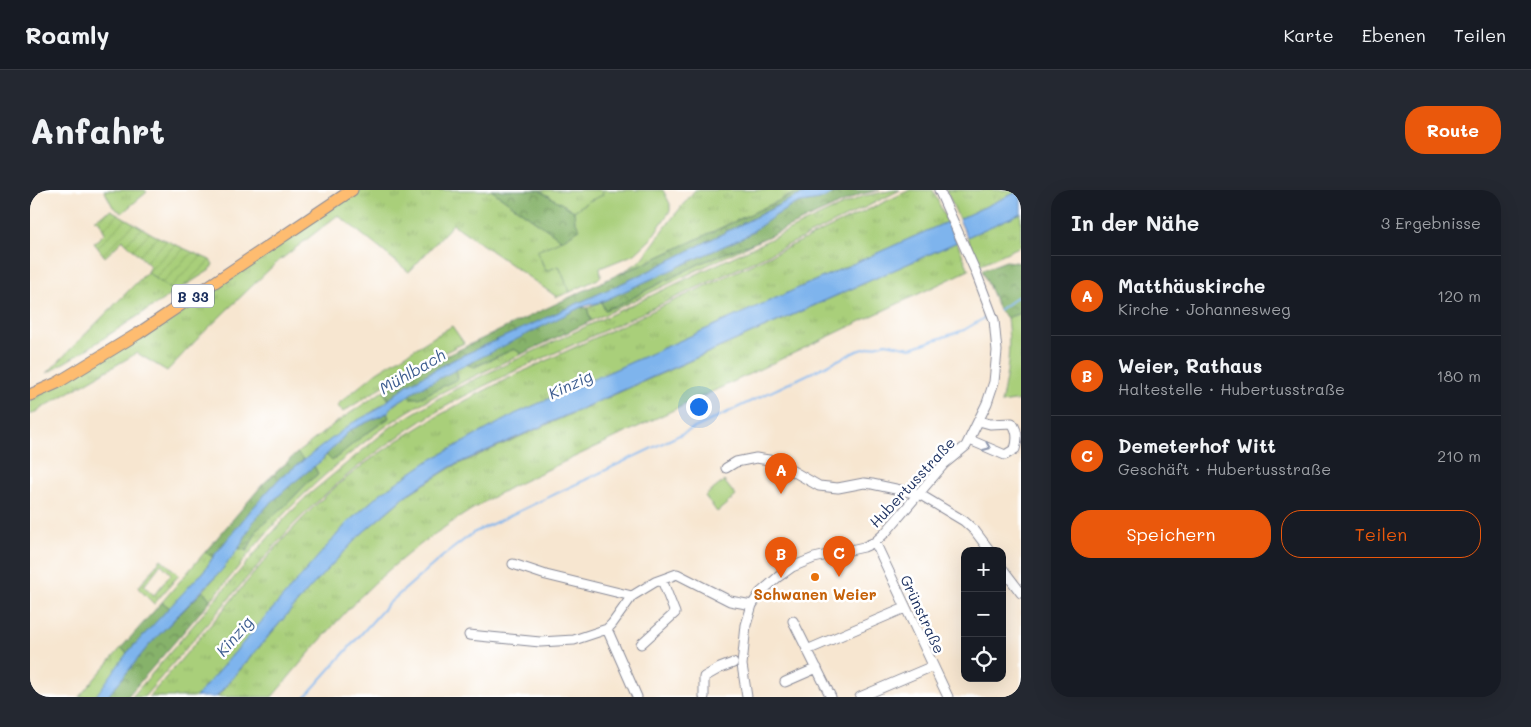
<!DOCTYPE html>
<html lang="de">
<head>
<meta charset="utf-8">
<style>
  :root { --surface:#171b24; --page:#242831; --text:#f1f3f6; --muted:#9ea1a6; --line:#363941; --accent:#ea580c }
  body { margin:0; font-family:Mali,sans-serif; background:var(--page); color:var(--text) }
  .controls { position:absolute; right:15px; bottom:15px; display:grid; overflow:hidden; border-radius:10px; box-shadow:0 5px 20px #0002 }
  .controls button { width:45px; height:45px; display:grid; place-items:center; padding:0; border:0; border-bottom:1px solid var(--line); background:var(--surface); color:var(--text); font:25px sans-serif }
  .you { position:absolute; left:668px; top:216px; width:18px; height:18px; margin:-12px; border:4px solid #fff; border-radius:50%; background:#1a73e8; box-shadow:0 0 0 8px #1a73e833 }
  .badge { display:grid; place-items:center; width:32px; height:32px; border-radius:50%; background:var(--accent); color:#fff; font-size:16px; font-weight:700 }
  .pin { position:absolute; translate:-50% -41px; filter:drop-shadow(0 1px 2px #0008) }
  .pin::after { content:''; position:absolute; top:26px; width:18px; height:15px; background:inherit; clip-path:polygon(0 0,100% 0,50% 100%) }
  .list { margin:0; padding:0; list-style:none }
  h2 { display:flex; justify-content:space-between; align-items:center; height:65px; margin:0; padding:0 20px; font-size:21px }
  h2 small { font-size:16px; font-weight:400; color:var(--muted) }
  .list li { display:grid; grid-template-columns:32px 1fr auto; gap:15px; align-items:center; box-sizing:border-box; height:80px; padding:0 20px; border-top:1px solid var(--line) }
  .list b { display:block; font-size:19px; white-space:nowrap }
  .list p { margin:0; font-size:16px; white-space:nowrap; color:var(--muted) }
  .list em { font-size:16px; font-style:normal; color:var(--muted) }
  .actions { display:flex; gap:10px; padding:15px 20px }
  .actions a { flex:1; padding:11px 0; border:1px solid var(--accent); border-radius:20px; text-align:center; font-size:18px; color:var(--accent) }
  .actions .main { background:var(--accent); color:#fff }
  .icon { flex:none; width:28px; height:28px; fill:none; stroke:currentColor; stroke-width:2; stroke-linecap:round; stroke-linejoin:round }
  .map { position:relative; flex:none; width:991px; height:507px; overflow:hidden; border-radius:20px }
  header { display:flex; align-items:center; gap:30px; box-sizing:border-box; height:70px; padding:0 25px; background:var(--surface); border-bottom:1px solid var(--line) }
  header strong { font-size:24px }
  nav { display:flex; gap:28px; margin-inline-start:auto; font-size:18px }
  .intro { display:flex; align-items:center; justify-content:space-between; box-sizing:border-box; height:120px; padding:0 30px }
  h1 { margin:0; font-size:35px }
  .button { padding:12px 22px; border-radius:20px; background:var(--accent); color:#fff; font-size:18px; font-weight:700 }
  main { display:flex; gap:30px; padding:0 30px }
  aside { flex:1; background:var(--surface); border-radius:20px; box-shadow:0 5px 20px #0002 }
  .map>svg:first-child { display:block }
  .grass { fill:url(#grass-tufts); stroke:#627f6c; fill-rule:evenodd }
  .forest { fill:url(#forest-crowns); stroke:#507064 }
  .garden { fill:url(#garden-furrows); stroke:#627f6c }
  .pitch { fill:#a9cf7a; stroke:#627f6c }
  .water { fill:#7eb4ed; stroke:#4c72a6 }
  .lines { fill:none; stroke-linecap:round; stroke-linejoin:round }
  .stream { stroke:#7eb4ed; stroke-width:2 }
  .minor-casing { stroke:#898a97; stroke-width:11 }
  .major-casing { stroke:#898a97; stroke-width:13 }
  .minor { stroke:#fff; stroke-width:9 }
  .major { stroke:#febc70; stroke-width:11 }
  .oneway { stroke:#8d97ae }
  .food-dot { fill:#e8710a; stroke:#fff; stroke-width:2 }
  .labels { text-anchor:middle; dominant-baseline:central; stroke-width:5; stroke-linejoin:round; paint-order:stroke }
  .shield { fill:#fff; stroke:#5f6d8e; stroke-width:1 }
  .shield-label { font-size:14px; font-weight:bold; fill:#1b2f5e }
  .street-label { font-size:15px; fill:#1b2f5e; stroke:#fff }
  .food-label { font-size:15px; font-weight:bold; fill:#c56008; stroke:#fff }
  .water-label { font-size:16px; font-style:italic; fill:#3e5e90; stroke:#fff }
</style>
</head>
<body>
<header>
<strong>Roamly</strong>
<nav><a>Karte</a><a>Ebenen</a><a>Teilen</a></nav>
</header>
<div class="intro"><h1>Anfahrt</h1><a class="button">Route</a></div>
<main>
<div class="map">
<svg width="991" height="507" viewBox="0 0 991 507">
  <defs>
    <pattern id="grass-tufts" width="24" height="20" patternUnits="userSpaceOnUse" patternTransform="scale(1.25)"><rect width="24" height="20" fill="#a9cf7a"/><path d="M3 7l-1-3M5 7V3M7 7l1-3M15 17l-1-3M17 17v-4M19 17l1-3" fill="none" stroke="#91b26c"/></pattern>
    <pattern id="forest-crowns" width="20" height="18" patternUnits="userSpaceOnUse" patternTransform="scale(1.25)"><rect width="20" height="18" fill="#86b26a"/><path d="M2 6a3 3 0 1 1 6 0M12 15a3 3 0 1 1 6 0" fill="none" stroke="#6d915a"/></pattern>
    <pattern id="garden-furrows" width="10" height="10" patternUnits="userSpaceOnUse" patternTransform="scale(1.25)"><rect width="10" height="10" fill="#a9cf7a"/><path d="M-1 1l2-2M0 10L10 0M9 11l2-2" fill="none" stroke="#91b26c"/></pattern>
  </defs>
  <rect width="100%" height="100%" fill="#fff"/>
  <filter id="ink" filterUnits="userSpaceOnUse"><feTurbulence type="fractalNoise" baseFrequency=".02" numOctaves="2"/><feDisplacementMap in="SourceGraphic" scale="10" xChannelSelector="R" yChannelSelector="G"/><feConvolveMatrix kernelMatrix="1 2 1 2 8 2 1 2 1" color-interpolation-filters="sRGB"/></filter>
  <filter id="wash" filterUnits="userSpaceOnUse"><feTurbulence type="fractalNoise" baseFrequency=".0096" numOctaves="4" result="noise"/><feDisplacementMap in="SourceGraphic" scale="20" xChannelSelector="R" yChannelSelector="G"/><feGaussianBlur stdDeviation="1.12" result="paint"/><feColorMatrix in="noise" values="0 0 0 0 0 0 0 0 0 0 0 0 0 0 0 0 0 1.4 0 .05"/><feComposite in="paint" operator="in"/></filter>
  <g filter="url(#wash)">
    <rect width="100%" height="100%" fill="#f7e6d0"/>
    <path class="grass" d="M 74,0 L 115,0 L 117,2 L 92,23 L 83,17 Z
      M 329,0 L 461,0 L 532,50 L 507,62 L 516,81 L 529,76 L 540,102 L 527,107 L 423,34 L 379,82 L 308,25 L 245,74 L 172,144 L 137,181 L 107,163 L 0,225 L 0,210 L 147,120 Z
      M 509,0 L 572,0 L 574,5 L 559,11 L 544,21 Z
      M 665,0 L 772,0 L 609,76 L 589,84 L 606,74 L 613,68 L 640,31 Z
      M 864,0 L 870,0 C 772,50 672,95 573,141 C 513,169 448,195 393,230 C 345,261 301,296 261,337 L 114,507 L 102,507 L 256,327 L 276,307 L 362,236 L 409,208 L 439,192 L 806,18 L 834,6 Z
      M 880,0 L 903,0 L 917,32 L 485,224 L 397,272 L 351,303 L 318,332 L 166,507 L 119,507 C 151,470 183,432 215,394 C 239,365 264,336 291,310 C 345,260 410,223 475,190 Z
      M 916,0 L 991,0 L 929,29 Z
      M 991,23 L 991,56 L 949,75 L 937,47 Z
      M 927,52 L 939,80 L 481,297 C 425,327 372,364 328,409 C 298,440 269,475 242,507 L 187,507 L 279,399 L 329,346 L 377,305 L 422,277 Z
      M 724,53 L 561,131 L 557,118 L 571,112 L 575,120 L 592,114 L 613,102 L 671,73 L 711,57 Z
      M 117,82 L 145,102 L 57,159 L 17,183 Z
      M 422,136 L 434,153 L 378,180 L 313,222 L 307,215 L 347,182 Z
      M 484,159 L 492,164 C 453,182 413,200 377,222 C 335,249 295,283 260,318 C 231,346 207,380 181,410 L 173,401 L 191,381 L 209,358 L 217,361 L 228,338 L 255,316 L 278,292 L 288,284 L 284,276 L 291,271 L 296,265 L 302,271 L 330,248 L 359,228 L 357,223 C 363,215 369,211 378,206 L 380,208 L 428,188 L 426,179 L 435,174 L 445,177 Z
      M 353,201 L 359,210 C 331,230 302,249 274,270 L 267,263 L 304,234 Z
      M 175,362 L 183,367 L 173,383 L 167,388 L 140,418 L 132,412 Z
      M 131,369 L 149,385 L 124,414 L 108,398 ZM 131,374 L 141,384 L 124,405 L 114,396 Z
      M 91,458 L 97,463 L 69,503 L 65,507 L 49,507 Z"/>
    <path class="forest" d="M 461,0 L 509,0 L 544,21 L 545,30 L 550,39 L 532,50 Z
      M 772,0 L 782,0 L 755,12 L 617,82 L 425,169 L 377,195 L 364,205 L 359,210 L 353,201 L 386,180 L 589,84 L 609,76 Z
      M 812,0 L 850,0 L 829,5 L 724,53 L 711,57 L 671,73 L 613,102 L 592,114 L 575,120 L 571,112 L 716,46 L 743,27 L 765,14 L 789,10 Z
      M 976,71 L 991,73 L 991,123 L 977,128 L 969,120 L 952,80 Z
      M 551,117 L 557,118 L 561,131 L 492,164 L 484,159 L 444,177 L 435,174 Z
      M 426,179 L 428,189 L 389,208 L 380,208 L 378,206 L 384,201 Z
      M 357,223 L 359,228 L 330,248 L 302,271 L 296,265 L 320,240 Z
      M 267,263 L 274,270 L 249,289 L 237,302 L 183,367 L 175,362 L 233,294 Z
      M 284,276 L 288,284 L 278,292 L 255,316 L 228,338 L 217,361 L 209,358 L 223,332 L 237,316 L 263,293 Z
      M 173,401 L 181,410 L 97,507 L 77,507 L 119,455 Z
      M 132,412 L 140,418 L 97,463 L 91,458 Z"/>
    <path class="garden" d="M 81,20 L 124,45 L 180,70 L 183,74 L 180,80 L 145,102 L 117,82 L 120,76 L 93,50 L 75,67 L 64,53 L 75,43 L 69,31 L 64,30 Z"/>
    <path class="pitch" d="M 572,0 L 633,0 L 640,14 L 640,21 L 620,50 L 605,64 L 570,78 L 571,86 L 568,89 L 540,102 L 529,76 L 516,81 L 507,61 L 532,50 L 550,39 L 545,30 L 544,21 L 559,11 L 573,5 Z
      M 991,123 L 991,210 L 971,213 C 978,182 981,159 977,128 Z
      M 694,291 L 706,306 L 687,322 L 675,306 Z"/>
    <path class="water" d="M 782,0 L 812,0 L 789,10 L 765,14 L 743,27 L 716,46 L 571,112 L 551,117 L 384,201 L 378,206 L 364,214 L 357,223 L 320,240 L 296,265 L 291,271 L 263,293 L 237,316 L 223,332 L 209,358 L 191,381 L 119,455 L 77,507 L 65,507 L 97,463 L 167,388 L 173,383 L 183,367 L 221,320 L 249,289 L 322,233 L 345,221 L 377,195 L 425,169 L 617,82 L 755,12 Z
      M 991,0 L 991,23 L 937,47 L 929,29 Z
      M 917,32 L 927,52 L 422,276 L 376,305 L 329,346 L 279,399 L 186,507 L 166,507 L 318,332 L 351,303 L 397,272 L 485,224 Z"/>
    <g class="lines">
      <path class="stream" d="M 969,120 L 991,104
        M 275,507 L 358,414 L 413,366 L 443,343 L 827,161 L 856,153 L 881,158 L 934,140 L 956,127"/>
    </g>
  </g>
  <g filter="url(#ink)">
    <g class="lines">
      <defs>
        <path id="minor" d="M 940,250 L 975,265 L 985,259 C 988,250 988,241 982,233 L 960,234 L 949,231
          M 696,278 L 706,272 L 726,268 L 745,271 L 789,296 L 808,298 L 834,293 L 842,294 L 889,304 L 934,331 L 945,341 L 960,361
          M 845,352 L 918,507
          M 483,374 L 516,385 L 602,406 L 625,392 L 647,384 L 700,411 L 722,415
          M 972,378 L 991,403
          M 763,431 L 801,507
          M 577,439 L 607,507
          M 439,445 L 510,452 L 544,450 L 577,439 L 582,434 L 602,406
          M 611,454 L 645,423 L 632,390
          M 777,460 L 875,418
          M 755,492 L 787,478
          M 674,507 L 674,487 L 690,478 L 703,473
          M 717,507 L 712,475 L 716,435 L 722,415 L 731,402 L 748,387 L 762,377 L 784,368 L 834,357 L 845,352 L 856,342 L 914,274 L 936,256 L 957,213 L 964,192 L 967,161 L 964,130 L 945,80 L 909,0
          M 830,507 L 903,476"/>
        <path id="major" d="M 0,205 L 27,193 L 109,143 L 322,0"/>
      </defs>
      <use href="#minor" class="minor-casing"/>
      <use href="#major" class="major-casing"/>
      <use href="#minor" class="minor"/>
      <use href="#major" class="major"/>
    </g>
    <defs><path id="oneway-chevron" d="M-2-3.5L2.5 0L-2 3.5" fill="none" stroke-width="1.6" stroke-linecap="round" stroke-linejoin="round" transform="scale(1.25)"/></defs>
    <use class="oneway" href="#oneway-chevron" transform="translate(957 257) rotate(23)"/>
  </g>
  <circle class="food-dot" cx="785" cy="387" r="5"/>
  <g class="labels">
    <rect class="shield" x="142" y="94.5" width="42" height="23" rx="4"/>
    <g class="shield-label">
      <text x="163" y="106">B 33</text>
    </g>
    <g class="street-label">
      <text transform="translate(882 292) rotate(-47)">Hubertusstraße</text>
      <text transform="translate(893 424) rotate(65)">Grünstraße</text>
    </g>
    <g class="food-label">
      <text x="785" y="404">Schwanen Weier</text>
    </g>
    <g class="water-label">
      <text transform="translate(382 181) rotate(-30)">Mühlbach</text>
      <text transform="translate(540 194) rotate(-25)">Kinzig</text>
      <text transform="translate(204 446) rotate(-49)">Kinzig</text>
    </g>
  </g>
</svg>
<div class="controls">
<button>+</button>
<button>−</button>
<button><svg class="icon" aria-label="locate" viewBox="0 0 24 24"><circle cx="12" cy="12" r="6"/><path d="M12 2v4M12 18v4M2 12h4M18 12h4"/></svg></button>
</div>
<div class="you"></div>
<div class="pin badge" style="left:751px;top:304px">A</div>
<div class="pin badge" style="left:751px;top:388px">B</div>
<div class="pin badge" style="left:809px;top:387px">C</div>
</div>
<aside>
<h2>In der Nähe<small>3 Ergebnisse</small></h2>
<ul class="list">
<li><span class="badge">A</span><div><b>Matthäuskirche</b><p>Kirche · Johannesweg</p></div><em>120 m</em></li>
<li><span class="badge">B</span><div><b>Weier, Rathaus</b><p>Haltestelle · Hubertusstraße</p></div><em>180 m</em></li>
<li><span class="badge">C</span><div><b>Demeterhof Witt</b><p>Geschäft · Hubertusstraße</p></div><em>210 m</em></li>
</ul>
<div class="actions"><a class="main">Speichern</a><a>Teilen</a></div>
</aside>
</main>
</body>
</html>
